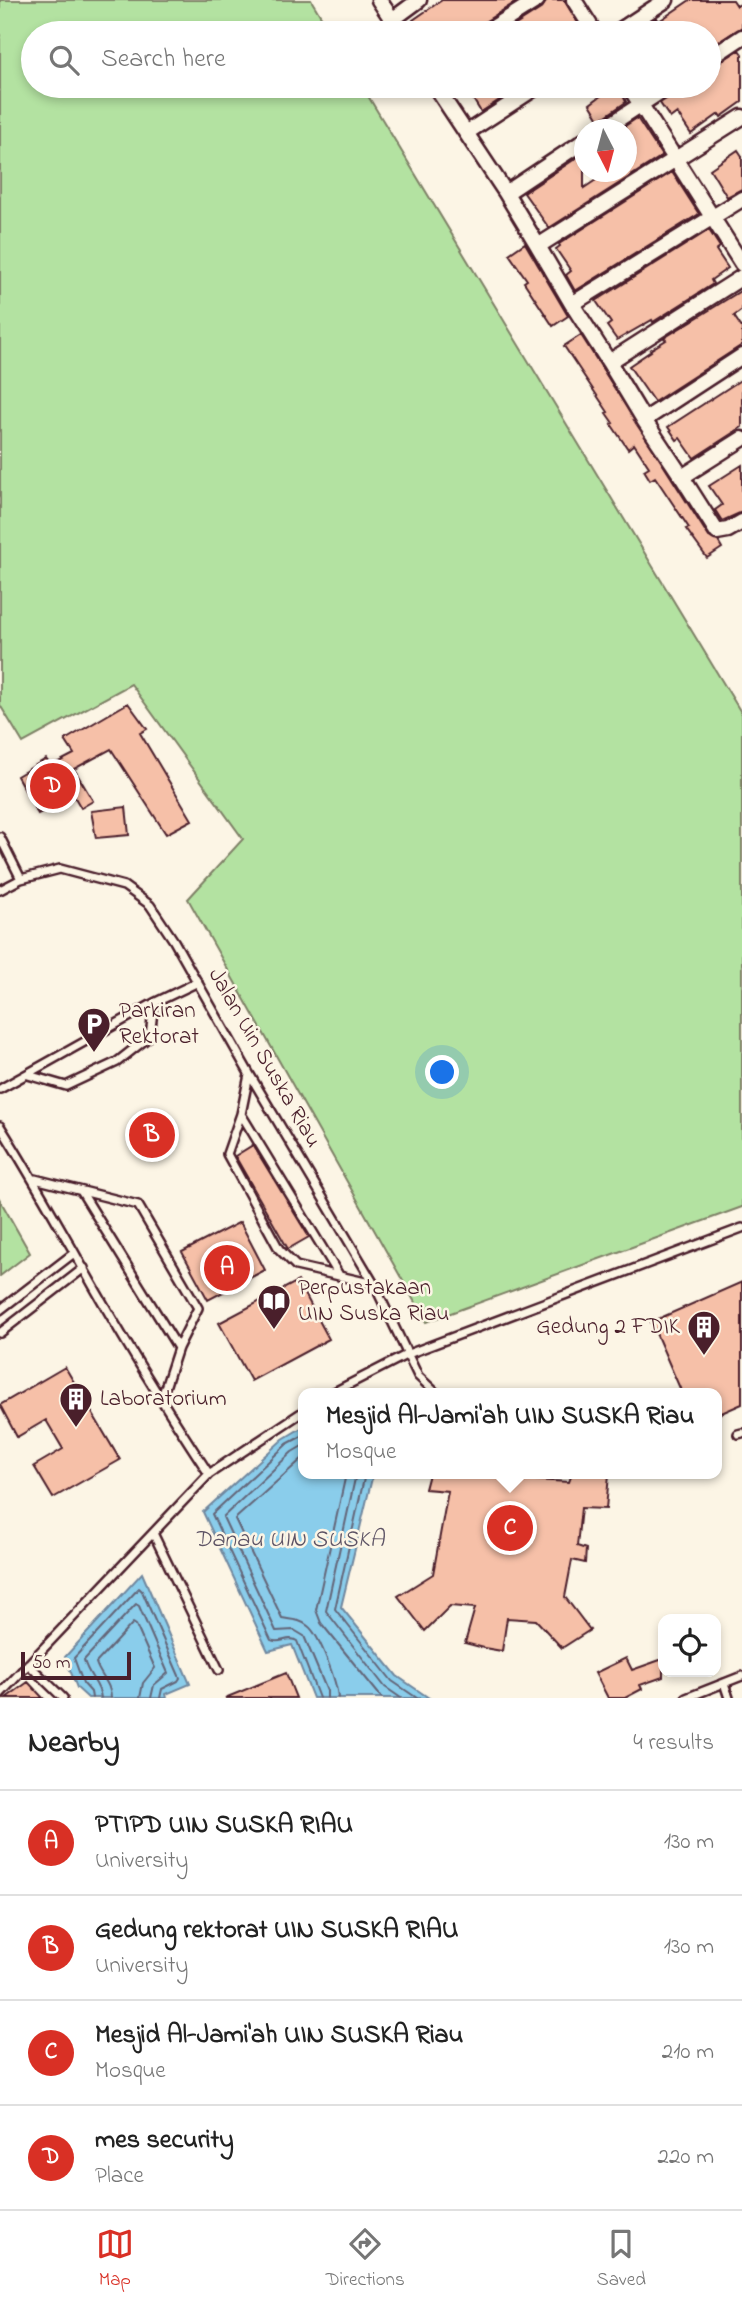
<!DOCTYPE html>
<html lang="en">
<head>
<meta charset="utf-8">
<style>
  :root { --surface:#fff; --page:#f6f6f6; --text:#222; --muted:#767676; --line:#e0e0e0; --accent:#d93025 }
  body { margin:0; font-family:"Indie Flower",sans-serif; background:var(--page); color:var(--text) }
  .controls { position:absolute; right:21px; bottom:21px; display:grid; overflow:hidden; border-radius:14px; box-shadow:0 4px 10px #0003 }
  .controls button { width:63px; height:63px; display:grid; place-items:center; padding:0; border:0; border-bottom:2px solid var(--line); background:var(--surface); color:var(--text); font:35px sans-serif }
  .compass { position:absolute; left:574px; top:119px; width:63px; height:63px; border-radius:50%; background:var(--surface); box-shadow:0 4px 10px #0003; rotate:174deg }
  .scale { position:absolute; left:21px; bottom:18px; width:110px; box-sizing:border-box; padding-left:7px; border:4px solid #4a1f2b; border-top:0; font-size:19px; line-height:24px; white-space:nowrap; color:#4a1f2b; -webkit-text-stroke:5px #fcf5e5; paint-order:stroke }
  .you { position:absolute; left:443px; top:1073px; width:24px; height:24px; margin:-18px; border:5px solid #fff; border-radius:50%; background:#1a73e8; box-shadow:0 0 0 10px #1a73e833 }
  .badge { display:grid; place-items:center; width:46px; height:46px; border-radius:50%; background:var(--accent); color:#fff; font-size:23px; font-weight:700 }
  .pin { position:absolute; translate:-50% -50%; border:4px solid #fff; box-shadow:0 2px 7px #0006 }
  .popup { position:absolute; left:298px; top:1388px; width:424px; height:91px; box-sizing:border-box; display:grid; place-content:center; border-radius:14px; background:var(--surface); filter:drop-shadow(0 2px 5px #0005); font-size:23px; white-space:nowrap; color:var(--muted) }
  .popup b { font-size:26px; color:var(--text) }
  .popup::after { content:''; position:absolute; left:50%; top:100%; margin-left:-14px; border:14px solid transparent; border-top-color:var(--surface) }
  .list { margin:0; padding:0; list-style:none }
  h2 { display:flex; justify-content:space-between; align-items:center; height:91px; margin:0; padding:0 28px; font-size:30px }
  h2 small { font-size:23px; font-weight:400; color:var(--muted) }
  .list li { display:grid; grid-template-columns:46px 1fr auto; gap:21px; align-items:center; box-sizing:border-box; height:105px; padding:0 28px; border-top:2px solid var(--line) }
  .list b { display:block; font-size:26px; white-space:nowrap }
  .list p { margin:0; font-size:23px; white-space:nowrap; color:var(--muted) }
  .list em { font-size:23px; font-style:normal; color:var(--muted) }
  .icon { flex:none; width:38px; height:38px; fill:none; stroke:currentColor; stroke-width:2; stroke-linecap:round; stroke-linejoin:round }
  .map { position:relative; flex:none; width:742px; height:1698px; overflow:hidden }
  .search { position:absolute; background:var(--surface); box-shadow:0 4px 10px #0003; left:21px; right:21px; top:21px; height:77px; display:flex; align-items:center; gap:18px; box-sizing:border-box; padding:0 24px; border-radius:38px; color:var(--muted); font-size:26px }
  .sheet { height:511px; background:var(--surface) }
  nav { display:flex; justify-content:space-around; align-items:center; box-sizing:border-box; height:98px; border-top:2px solid var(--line); background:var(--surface); font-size:19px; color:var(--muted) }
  nav a { display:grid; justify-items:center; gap:4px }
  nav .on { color:var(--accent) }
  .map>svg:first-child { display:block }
  .green { fill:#b3e2a1; stroke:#7e8066; stroke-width:2 }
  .water { fill:#8acdeb; stroke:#70879e; stroke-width:2 }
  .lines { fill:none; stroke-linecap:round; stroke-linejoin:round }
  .shore { stroke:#646578; stroke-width:2 }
  .building { fill:#f6c0a8; stroke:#4a1f2b; stroke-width:2 }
  .service-casing { stroke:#4a1f2b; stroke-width:12 }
  .minor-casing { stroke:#4a1f2b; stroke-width:19 }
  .service { stroke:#fcf5e5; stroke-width:7 }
  .minor { stroke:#fcf5e5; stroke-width:14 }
  .labels { text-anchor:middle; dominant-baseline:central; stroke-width:5; stroke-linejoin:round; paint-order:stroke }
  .poi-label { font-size:23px; fill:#4a1f2b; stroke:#fcf5e5; text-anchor:start }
  .street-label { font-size:23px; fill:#4a1f2b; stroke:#fcf5e5 }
  .water-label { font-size:24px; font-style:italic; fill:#5d5365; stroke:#fcf5e5 }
</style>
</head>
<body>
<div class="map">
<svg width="742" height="1698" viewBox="0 0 742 1698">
  <rect width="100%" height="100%" fill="#fcf5e5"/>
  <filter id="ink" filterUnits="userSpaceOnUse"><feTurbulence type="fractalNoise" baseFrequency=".0143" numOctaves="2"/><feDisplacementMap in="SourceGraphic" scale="14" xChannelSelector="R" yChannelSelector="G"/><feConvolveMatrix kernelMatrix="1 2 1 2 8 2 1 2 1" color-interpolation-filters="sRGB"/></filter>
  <g filter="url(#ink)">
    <path class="green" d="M 0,0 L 311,0 L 331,33 L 33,33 L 33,86 L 362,86 L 742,714 L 742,1207 L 426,1322 L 188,899 L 243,839 L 131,684 L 23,743 L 0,705 Z
      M 0,1200 L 30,1253 L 0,1276 Z"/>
    <path class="water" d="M 303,1427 L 304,1474 L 373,1474 L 341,1607 L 397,1676 L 429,1698 L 313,1698 L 292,1645 L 268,1651 L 203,1512 L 283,1439 Z
      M 142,1573 L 190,1684 L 166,1694 L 167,1698 L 88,1698 L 77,1688 L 65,1657 Z"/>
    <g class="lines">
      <path class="shore" d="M 304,1435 L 287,1444 L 212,1514 L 271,1640 C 280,1645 288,1635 297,1641 L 319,1698
        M 304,1445 L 292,1452 L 223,1517 L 276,1631 L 294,1630 L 304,1636 L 327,1691 L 327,1698
        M 304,1457 L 235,1519 L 282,1618 C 291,1620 300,1619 308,1626 C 320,1635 337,1683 338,1698
        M 346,1474 L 316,1610 L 321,1623 L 382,1698
        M 356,1474 L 326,1611 L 385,1687 L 401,1698
        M 365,1474 L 335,1609 L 392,1681 L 417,1698
        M 92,1698 L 91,1692 L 83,1683 L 74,1658 L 139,1588 L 142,1591 L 180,1678 L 178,1681 L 162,1689 L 160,1698
        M 101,1698 C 100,1684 88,1676 84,1660 L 136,1604 L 139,1606 L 168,1673 L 154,1685 L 151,1698
        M 111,1698 C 111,1683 100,1676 96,1663 L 133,1623 L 136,1625 L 155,1668 L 143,1683 L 140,1698"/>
    </g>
    <path class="building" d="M 442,0 L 519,0 L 480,25 L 475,33 L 422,33 L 413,20 Z
      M 547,0 L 564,0 L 584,33 L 503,33 L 542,8 Z
      M 690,0 L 733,0 L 737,6 L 742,3 L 742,27 L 709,48 L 709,33 L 640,33 L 645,30 L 643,26 L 657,18 L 659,21 Z
      M 739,50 L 742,54 L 742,102 L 721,117 L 719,114 L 691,134 L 677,113 L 670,118 L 660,103 L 674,94 L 681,86 L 709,86 L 709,69 Z
      M 465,86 L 521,86 L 481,112 Z
      M 614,86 L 619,86 L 626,102 L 600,120 L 590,104 Z
      M 637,118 L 662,156 L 549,228 L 524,193 L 584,153 L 584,188 L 608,172 L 626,172 L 625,126 Z
      M 738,150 L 742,156 L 742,189 L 727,197 L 710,169 Z
      M 672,172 L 699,214 L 575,291 L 566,275 L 571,271 L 556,249 L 560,246 L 559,244 Z
      M 709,230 L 720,247 L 716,250 L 728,268 L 711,280 L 713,284 L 653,322 L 652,320 L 617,340 L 607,326 L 611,323 L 596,301 Z
      M 525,243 L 568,316 L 553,326 L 524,282 L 527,280 L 509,254 Z
      M 742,290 L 742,310 L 734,316 L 742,328 L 742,345 L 654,402 L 629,366 L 651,351 L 650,350 L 666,340 L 664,338 Z
      M 581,335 L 709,537 L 718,541 L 722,548 L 707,558 L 686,529 L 689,528 L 655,477 L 650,480 L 644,470 L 649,467 L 634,444 L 628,449 L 611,424 L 613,423 L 606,413 L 608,412 L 564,346 Z
      M 742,379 L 742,427 L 694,458 L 680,438 L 677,440 L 668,427 Z
      M 742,465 L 742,512 L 722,521 L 715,510 L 722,505 L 709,486 Z
      M 128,703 L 147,729 L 140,733 L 192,820 L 166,834 L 111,749 L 74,769 L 93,801 L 81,808 L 74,796 L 38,814 L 17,776 L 46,759 L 51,766 L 74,754 L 65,740 Z
      M 126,807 L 129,835 L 96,838 L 91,811 Z
      M 253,1145 L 309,1237 L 288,1249 L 235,1156 Z
      M 240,1222 L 265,1270 L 208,1300 L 182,1252 Z
      M 298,1281 L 329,1339 L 251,1381 L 219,1323 Z
      M 742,1282 L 742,1404 L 717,1415 L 717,1393 L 682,1393 L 651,1322 Z
      M 65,1367 L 120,1460 L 53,1498 L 34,1466 L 63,1449 L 46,1420 L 17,1437 L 0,1405 Z
      M 429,1474 L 537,1474 L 536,1480 L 569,1482 L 572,1474 L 609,1474 L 606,1509 L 581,1508 L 577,1546 L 586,1549 L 585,1563 L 572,1560 L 565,1597 L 590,1630 L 562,1648 L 536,1620 L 507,1618 L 502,1651 L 484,1648 L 465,1643 L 475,1608 L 450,1606 L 425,1631 L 398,1596 L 433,1574 L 448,1491 L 425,1489 Z
      M 626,1658 L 632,1670 L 663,1659 L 663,1677 L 640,1685 L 642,1689 L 625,1698 L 608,1698 L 595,1673 Z
      M 286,1673 L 296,1698 L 225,1698 Z
      M 28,1682 L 43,1698 L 6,1698 Z"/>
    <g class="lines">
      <defs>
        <path id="service" d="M 0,837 L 21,879 L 60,869 L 124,886 L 150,905 L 174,941 L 250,1075 L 374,1284 L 418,1376 L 436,1393
          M 0,890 L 21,879
          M 28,1075 L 66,1086 L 117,1062 L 150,1036 L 154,1003
          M 249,1075 L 241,1114 L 227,1154 L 279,1249 L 296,1266 L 374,1284
          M 0,1089 L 154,1003 L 198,982
          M 241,1114 L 339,1275
          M 0,1126 C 26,1167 49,1208 73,1250 C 115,1326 161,1401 209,1474
          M 35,1179 L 138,1205 L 198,1308 L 178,1348 L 161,1400
          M 81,1191 L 178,1348
          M 0,1310 L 74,1253
          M 0,1333 L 84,1268
          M 332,1393 L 408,1354 L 742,1228
          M 738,1434 L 742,1433
          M 153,1533 L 219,1670
          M 28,1664 L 63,1698
          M 724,1683 L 729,1698
          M 0,1694 L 209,1474 L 304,1411
          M 686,1698 L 742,1676"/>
        <path id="minor" d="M 379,0 L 401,33
          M 574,0 L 595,33
          M 392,20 L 419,0
          M 485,33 L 537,0
          M 616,33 L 666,0
          M 709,59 L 742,37
          M 435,86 L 506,193 L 584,141
          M 629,86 L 742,264
          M 602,130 L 669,86
          M 466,133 L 538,86
          M 506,193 L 538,246 L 742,117
          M 742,199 L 572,304 L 609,362 L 742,277
          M 538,246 L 572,304
          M 609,362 L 644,420 L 742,356
          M 644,420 L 682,477 L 742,439
          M 682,477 L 717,532 L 728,530 L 742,522"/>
      </defs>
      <use href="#service" class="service-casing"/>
      <use href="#minor" class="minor-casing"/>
      <use href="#service" class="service"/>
      <use href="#minor" class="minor"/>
    </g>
  </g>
  <defs>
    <symbol id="parking-pin" viewBox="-11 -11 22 30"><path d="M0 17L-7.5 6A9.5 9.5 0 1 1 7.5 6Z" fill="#4a1f2b" stroke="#fcf5e5"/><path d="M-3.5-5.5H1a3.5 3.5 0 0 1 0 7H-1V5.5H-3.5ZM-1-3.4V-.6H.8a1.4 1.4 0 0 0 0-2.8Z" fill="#fff"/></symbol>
    <symbol id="library-pin" viewBox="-11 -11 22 30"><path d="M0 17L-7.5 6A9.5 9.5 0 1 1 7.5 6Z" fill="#4a1f2b" stroke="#fcf5e5"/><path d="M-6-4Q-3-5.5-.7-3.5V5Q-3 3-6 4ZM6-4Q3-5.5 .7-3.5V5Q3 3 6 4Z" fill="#fff"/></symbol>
    <symbol id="building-pin" viewBox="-11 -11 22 30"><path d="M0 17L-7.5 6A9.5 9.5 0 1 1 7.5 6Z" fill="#4a1f2b" stroke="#fcf5e5"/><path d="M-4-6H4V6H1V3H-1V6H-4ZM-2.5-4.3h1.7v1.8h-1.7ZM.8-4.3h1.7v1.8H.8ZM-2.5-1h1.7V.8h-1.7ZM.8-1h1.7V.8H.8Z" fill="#fff"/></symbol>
  </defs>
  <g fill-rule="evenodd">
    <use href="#parking-pin" x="75" y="1005" width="38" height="52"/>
    <use href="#library-pin" x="255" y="1282" width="38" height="52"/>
    <use href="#building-pin" x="685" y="1308" width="38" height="52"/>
    <use href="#building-pin" x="57" y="1380" width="38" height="52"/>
  </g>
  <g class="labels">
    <g class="poi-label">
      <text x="119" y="1011">Parkiran<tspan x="119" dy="26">Rektorat</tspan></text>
      <text x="298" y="1288">Perpustakaan<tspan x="298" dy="26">UIN Suska Riau</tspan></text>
      <text x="680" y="1327" text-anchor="end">Gedung 2 FDIK</text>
      <text x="100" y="1399">Laboratorium</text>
    </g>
    <g class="street-label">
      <text transform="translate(264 1058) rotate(60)">Jalan Uin Suska Riau</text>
    </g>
    <g class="water-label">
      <text x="289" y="1540">Danau UIN SUSKA</text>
    </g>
  </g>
</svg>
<div class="controls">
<button><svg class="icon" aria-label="locate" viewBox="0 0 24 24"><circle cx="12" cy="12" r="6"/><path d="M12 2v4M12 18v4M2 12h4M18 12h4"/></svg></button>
</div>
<svg class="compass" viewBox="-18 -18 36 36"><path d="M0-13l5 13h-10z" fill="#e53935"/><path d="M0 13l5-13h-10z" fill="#767676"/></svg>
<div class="scale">50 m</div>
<div class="you"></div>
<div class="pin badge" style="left:227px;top:1268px">A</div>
<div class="pin badge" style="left:152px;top:1135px">B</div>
<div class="pin badge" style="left:510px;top:1528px">C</div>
<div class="popup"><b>Mesjid Al-Jami'ah UIN SUSKA Riau</b>Mosque</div>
<div class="pin badge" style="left:53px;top:786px">D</div>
<div class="search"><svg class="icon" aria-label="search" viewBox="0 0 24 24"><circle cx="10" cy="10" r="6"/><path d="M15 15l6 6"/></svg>Search here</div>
</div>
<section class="sheet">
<h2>Nearby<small>4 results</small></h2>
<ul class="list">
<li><span class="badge">A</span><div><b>PTIPD UIN SUSKA RIAU</b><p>University</p></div><em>130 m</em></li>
<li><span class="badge">B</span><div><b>Gedung rektorat UIN SUSKA RIAU</b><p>University</p></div><em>130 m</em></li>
<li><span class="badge">C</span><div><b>Mesjid Al-Jami'ah UIN SUSKA Riau</b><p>Mosque</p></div><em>210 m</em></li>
<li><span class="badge">D</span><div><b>mes security</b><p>Place</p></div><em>220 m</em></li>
</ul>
</section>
<nav>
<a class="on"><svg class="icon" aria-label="map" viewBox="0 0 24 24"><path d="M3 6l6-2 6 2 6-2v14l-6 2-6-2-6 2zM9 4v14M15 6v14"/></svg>Map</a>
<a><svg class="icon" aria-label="directions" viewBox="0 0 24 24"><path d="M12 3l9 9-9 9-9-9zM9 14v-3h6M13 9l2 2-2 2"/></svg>Directions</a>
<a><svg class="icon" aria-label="saved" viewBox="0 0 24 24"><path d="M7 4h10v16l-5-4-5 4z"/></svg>Saved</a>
</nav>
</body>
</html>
